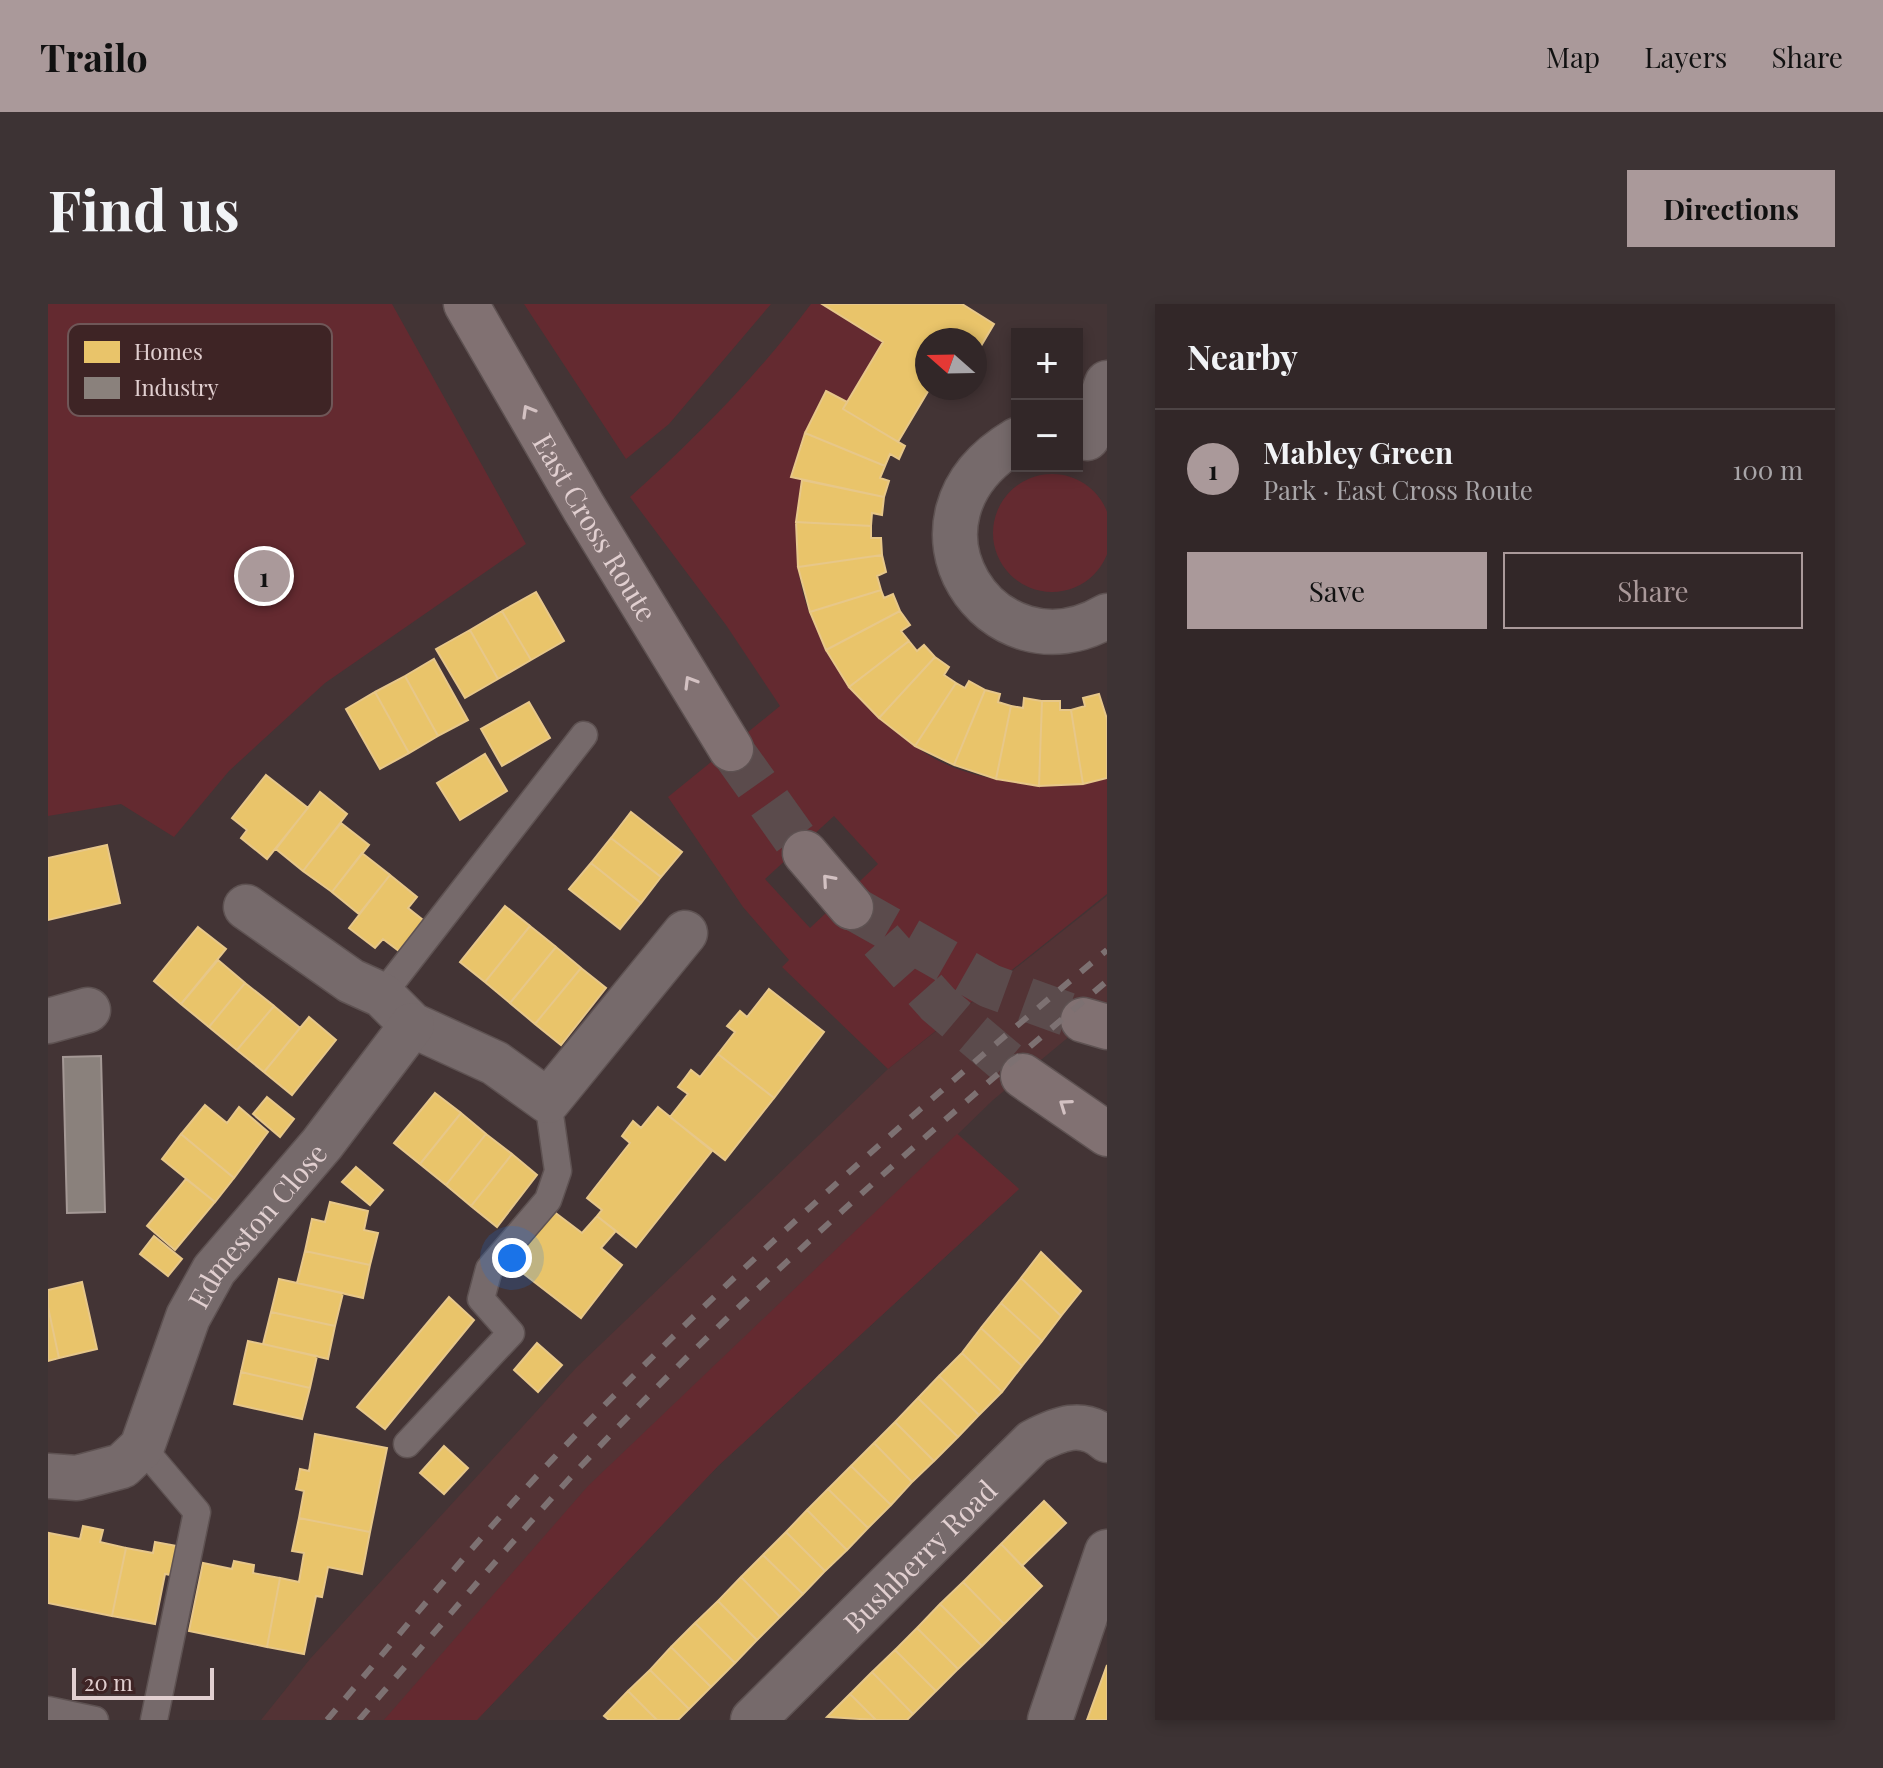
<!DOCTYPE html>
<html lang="en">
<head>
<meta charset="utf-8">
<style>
  :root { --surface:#322728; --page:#3d3334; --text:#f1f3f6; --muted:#a8a5a8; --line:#4d4445; --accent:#aa999a }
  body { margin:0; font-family:"Playfair Display",serif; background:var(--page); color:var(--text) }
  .controls { position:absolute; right:24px; top:24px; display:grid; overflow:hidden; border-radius:0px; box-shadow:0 4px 12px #0003 }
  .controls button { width:72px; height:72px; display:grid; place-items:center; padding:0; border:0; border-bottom:2px solid var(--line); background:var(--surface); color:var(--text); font:40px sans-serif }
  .compass { position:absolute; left:867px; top:24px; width:72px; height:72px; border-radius:50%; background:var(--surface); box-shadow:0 4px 12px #0003; rotate:290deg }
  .scale { position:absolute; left:24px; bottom:20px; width:142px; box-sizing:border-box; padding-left:8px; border:4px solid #e1cfd0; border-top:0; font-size:22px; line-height:28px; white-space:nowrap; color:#e1cfd0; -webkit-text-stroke:6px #3e2425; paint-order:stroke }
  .you { position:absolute; left:464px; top:954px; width:28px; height:28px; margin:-20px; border:6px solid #fff; border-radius:50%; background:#1a73e8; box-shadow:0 0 0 12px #1a73e833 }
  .badge { display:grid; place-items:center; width:52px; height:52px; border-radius:50%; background:var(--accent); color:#111; font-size:26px; font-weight:700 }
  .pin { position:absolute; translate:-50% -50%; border:4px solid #fff; box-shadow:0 2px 8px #0006 }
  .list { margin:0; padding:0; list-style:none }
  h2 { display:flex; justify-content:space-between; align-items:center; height:104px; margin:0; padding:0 32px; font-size:34px }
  h2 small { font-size:26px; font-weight:400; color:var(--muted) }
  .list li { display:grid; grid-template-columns:52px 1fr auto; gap:24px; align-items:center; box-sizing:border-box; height:120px; padding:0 32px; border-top:2px solid var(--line) }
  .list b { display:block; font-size:30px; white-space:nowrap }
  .list p { margin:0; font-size:26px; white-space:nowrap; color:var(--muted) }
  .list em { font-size:26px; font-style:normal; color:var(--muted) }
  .actions { display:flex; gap:16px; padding:24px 32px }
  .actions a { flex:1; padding:18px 0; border:2px solid var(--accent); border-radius:0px; text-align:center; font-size:28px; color:var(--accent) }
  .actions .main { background:var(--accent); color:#111 }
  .map { position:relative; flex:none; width:1059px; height:1416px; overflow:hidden; border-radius:0px }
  header { display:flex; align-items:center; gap:48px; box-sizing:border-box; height:112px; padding:0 40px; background:var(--accent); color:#111 }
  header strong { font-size:38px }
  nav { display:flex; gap:44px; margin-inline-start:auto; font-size:28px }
  .intro { display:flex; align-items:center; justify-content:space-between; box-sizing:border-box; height:192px; padding:0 48px }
  h1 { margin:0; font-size:56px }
  .button { padding:20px 36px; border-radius:0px; background:var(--accent); color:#111; font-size:28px; font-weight:700 }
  main { display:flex; gap:48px; padding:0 48px }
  aside { flex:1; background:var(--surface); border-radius:0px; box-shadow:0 4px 12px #0003 }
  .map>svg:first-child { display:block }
  .built { fill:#533335 }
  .green { fill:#642a30; fill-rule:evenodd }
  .homes { fill:#e9c46a; stroke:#e7c789; stroke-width:2 }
  .industry { fill:#8a817c; stroke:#a49895; stroke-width:2 }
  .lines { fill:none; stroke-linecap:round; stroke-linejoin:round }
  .trunk-tunnel { stroke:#5b4b4c; stroke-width:44; stroke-dasharray:44 22; stroke-linecap:butt }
  .service-casing { stroke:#5e5252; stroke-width:29 }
  .minor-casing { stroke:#5e5252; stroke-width:47 }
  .trunk-casing { stroke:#5e5252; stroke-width:47 }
  .service { stroke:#766a6b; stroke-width:26 }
  .minor { stroke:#766a6b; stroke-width:44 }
  .trunk { stroke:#817172; stroke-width:44 }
  .rail { stroke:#7d7172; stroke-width:6; stroke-dasharray:14 14; stroke-linecap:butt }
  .oneway { stroke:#d3c1c2 }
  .labels { text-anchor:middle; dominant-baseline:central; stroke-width:8; stroke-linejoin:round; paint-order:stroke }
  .street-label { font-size:28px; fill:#e1cfd0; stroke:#3e2425 }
  .key { fill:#3e2425; stroke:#6f5758; stroke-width:2 }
  .key-label { font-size:22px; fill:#e1cfd0 }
</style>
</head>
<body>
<header>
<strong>Trailo</strong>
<nav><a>Map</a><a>Layers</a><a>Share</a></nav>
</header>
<div class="intro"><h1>Find us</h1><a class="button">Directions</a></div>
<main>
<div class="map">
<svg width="1059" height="1416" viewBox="0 0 1059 1416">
  <rect width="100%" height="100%" fill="#433435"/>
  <path class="built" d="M 1059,592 L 1059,701 L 945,796 L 910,830 L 971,885 L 670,1162 L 429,1416 L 213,1416 L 262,1355 L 528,1064 L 840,765 Z"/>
  <path class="green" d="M 0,0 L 344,0 L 478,240 L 277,379 L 181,467 L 126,533 L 73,500 L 0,512 Z
    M 476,0 L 723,0 L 621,120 L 578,155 Z
    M 763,0 L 774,0 L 835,38 L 799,98 L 777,87 L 757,129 L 743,172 L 754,176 C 750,204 747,232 750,261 C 756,317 780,348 817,387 C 833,404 848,426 866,441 C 914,480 1001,487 1059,474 L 1059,590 L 840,765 L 734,663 L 741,656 L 695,603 L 620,493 L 732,402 L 678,321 L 582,193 C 649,133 709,72 763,0 ZM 786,512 L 830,560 L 762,624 L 717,575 Z
    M945 229a59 59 0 1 1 118 0a59 59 0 1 1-118 0Z
    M 909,830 L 971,885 L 670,1162 L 429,1416 L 336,1416 L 540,1182 Z"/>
  <path class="homes" d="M 774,0 L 914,0 L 946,20 L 927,52 L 927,36 L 879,36 L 879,84 L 882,84 L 850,138 L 795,105 L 835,38 Z
    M 778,87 L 799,98 L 795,105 L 857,142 L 851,155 L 842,150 L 837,162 L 757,129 Z
    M 757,129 L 837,162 L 832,174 L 841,177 L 836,193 L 743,173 Z
    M 754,176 L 836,193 L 834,211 L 824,209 L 823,222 L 748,218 Z
    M 748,218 L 823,222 L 823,234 L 833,234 L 834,251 L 750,263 Z
    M 834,251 L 838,268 L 829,272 L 833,286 L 762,308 L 750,263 Z
    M 833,286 L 836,294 L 845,290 L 852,307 L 778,346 L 762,308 Z
    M 488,288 L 516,337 L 483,356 L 454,307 Z
    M 454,307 L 483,356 L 450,375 L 422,326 Z
    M 852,307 L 862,321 L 853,327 L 861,337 L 801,383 L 778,346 Z
    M 422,326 L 450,375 L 417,394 L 388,345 Z
    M 861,337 L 869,347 L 876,341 L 887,353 L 831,414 L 801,383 Z
    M 887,353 L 901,363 L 896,371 L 908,379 L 867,442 L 831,414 Z
    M 386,355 L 420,416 L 390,432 L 357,372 Z
    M 357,372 L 390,432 L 361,449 L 327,388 Z
    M 921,377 L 937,386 L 906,461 L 867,442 L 908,379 L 917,384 Z
    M 937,386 L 952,390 L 950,398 L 963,402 L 948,475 L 906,461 Z
    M 327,388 L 361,449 L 332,465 L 298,405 Z
    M 1051,390 L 1059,415 L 1059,474 L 1035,480 L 1023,406 L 1037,402 L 1035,394 Z
    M 976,394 L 994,397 L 991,482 L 948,475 L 963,402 L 975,404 Z
    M 994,397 L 1012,397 L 1012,406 L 1023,406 L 1035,480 L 991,482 Z
    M 481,398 L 502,434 L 454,462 L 433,425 Z
    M 437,450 L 459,487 L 412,516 L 389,479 Z
    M 218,471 L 260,504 L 219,555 L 193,534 L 199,526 L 184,514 Z
    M 272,488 L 299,510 L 255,567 L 228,545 Z
    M 583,508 L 634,548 L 613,573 L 563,534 Z
    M 293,519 L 321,541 L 284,588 L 255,567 Z
    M 563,534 L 613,573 L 593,599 L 543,559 Z
    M 59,541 L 72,599 L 0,616 L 0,554 Z
    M 314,549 L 342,571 L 311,610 L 284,588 Z
    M 543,559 L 593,599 L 572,625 L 521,585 Z
    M 342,571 L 369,593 L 360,604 L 375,616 L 351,647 L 335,635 L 327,644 L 301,624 Z
    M 457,602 L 482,622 L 437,678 L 412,658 Z
    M 482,622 L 508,643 L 462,699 L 437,678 Z
    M 150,623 L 178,645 L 133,700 L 106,677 Z
    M 508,643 L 533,664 L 487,720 L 462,699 Z
    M 170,656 L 197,679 L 161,723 L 133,700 Z
    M 533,664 L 558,684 L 513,741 L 487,720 Z
    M 197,679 L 226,702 L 189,746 L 161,723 Z
    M 721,685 L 776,728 L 726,794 L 670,750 L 687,728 L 679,722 L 692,707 L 699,713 Z
    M 226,702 L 252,724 L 216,768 L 189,746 Z
    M 261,713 L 288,736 L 244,791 L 216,768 Z
    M 670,750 L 726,794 L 677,856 L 622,813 L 640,790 L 630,783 L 637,774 L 643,766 L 652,773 Z
    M 387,789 L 413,809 L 372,860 L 346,839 Z
    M 219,793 L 246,815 L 232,833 L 205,810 Z
    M 157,801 L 179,819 L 191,803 L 220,828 L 186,874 L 133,830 Z
    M 610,803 L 664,847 L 588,943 L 549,912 L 554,906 L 539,894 L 582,839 L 574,832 L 579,825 L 585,817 L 593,824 Z
    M 413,809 L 438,830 L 398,881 L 372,860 Z
    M 133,830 L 186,874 L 167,898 L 114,855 Z
    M 438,830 L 464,850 L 423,902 L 398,881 Z
    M 464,850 L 489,871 L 449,923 L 423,902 Z
    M 308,863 L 335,886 L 322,901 L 294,878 Z
    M 138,875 L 167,898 L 127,946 L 99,922 Z
    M 282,898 L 320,907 L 316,926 L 330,929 L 322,961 L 257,947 L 264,915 L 277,918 Z
    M 505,907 L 534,929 L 549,912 L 568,927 L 553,944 L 574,961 L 533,1014 L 463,960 Z
    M 106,932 L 134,955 L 120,972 L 92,950 Z
    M 257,947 L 322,961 L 315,994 L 249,979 Z
    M 993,948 L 1033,987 L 1013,1012 L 973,974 Z
    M 973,974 L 1013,1012 L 994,1037 L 953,999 Z
    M 231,975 L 295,989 L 287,1022 L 223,1008 Z
    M 34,978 L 49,1045 L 11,1054 L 0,1003 L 0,986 Z
    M 401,993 L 426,1016 L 337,1125 L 309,1103 Z
    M 953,999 L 994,1037 L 974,1062 L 933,1024 Z
    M 0,1003 L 11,1054 L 0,1057 Z
    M 223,1008 L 287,1022 L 280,1055 L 215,1040 Z
    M 933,1024 L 974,1062 L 954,1088 L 914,1049 Z
    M 200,1037 L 269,1052 L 262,1084 L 193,1068 Z
    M 489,1039 L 514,1061 L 490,1088 L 466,1066 Z
    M 914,1049 L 954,1088 L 931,1111 L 891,1072 Z
    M 193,1068 L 262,1084 L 254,1115 L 186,1100 Z
    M 891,1072 L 931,1111 L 910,1133 L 870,1094 Z
    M 870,1094 L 910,1133 L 886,1157 L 847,1118 Z
    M 847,1118 L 886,1157 L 864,1178 L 826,1139 Z
    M 267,1130 L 339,1144 L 322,1228 L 251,1214 L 256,1187 L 248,1185 L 250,1176 L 252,1165 L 261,1167 Z
    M 826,1139 L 864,1178 L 843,1201 L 803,1162 Z
    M 396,1142 L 420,1164 L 396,1190 L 372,1169 Z
    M 803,1162 L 843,1201 L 820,1224 L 780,1185 Z
    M 780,1185 L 820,1224 L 799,1246 L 759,1206 Z
    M 996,1197 L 1018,1219 L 974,1262 L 953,1240 Z
    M 759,1206 L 799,1246 L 777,1267 L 738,1228 Z
    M 251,1214 L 322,1228 L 314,1270 L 280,1263 L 274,1293 L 268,1292 L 256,1350 L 219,1343 L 232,1274 L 251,1278 L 256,1249 L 244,1247 Z
    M 35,1222 L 55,1226 L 52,1238 L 78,1244 L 64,1312 L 0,1299 L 1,1229 L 32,1235 Z
    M 738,1228 L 777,1267 L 755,1290 L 715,1251 Z
    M 107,1238 L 129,1242 L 123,1271 L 117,1270 L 107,1320 L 64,1312 L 78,1244 L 105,1249 Z
    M 953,1240 L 994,1282 L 956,1320 L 915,1278 Z
    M 715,1251 L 755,1290 L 732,1313 L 693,1273 Z
    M 186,1257 L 206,1261 L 205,1269 L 232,1274 L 219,1343 L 141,1327 L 155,1259 L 184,1265 Z
    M 693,1273 L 732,1313 L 709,1336 L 670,1297 Z
    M 915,1278 L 956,1320 L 934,1342 L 892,1300 Z
    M 670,1297 L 709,1336 L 687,1359 L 647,1319 Z
    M 892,1300 L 934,1342 L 910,1365 L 869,1324 Z
    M 647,1319 L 687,1359 L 663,1383 L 623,1343 Z
    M 869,1324 L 910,1365 L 888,1387 L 847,1346 Z
    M 623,1343 L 663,1383 L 641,1405 L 602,1366 Z
    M 847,1346 L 888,1387 L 865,1410 L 824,1368 Z
    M 1059,1361 L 1059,1416 L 1039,1416 Z
    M 602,1366 L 641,1405 L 630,1416 L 609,1416 L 580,1387 Z
    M 824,1368 L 865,1410 L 859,1416 L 828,1416 L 802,1390 Z
    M 580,1387 L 609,1416 L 561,1416 L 556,1412 Z
    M 802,1390 L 828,1416 L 779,1413 Z"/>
  <path class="industry" d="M 53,752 L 57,908 L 19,909 L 15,753 Z"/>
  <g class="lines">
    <path class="trunk-tunnel" d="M 683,445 L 757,549
      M 803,603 L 942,682 L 1035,716
      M 833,636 L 890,700 L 975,772"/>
    <defs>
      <path id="service" d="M 334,691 L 536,431
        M 359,1140 L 463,1029 L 433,995 L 441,965 L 500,896 L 510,867 L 500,797
        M 94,1143 L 149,1208 L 106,1416
        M 0,1406 L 47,1416"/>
      <g id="minor">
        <path d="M 1039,134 L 1059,79"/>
        <path d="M 969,136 C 834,216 945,379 1059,312"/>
        <path d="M 198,603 L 303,677 L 334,691 L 364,721 L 447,759 L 500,797 L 637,629"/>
        <path d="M 0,717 L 40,706"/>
        <path id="s1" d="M 0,1172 L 29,1174 L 74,1162 L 94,1143 L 140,1013 L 166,966 L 274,840 L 364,721"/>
        <path id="s2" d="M 705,1416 L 985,1138 C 1010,1125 1035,1114 1059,1136"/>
        <path d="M 1002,1416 L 1059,1248"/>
      </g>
      <g id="trunk">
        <path id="s3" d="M 418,0 L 536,204 L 683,445"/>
        <path d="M 757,549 L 803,603"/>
        <path d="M 1035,716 L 1059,723"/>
        <path d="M 975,772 L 1059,830"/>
      </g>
    </defs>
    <use href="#service" class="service-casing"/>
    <use href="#minor" class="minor-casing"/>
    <use href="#trunk" class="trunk-casing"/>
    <use href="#service" class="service"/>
    <use href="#minor" class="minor"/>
    <use href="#trunk" class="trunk"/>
    <path class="rail" d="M 279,1416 C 352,1330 424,1241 501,1159 C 674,975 865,808 1059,646
      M 311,1416 C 381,1335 450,1253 522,1174 C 687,995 874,834 1059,677"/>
  </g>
  <defs><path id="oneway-chevron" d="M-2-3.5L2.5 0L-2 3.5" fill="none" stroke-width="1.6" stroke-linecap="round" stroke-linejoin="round" transform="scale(2)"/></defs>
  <g class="oneway">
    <use href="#oneway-chevron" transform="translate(480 107) rotate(-120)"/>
    <use href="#oneway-chevron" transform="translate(642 378) rotate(-121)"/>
    <use href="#oneway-chevron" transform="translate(780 576) rotate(-131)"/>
    <use href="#oneway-chevron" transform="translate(1017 801) rotate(-145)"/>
  </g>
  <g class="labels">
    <g class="street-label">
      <text stroke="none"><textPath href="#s3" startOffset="258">East Cross Route</textPath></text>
      <text stroke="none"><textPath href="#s1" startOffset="356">Edmeston Close</textPath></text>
      <text stroke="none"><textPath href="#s2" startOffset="234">Bushberry Road</textPath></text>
    </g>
  </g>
  <rect x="20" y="20" width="264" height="92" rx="12" class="key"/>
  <rect x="36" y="37" width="36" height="22" fill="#e9c46a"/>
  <rect x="36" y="73" width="36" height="22" fill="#8a817c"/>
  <g class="key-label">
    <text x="86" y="56">Homes</text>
    <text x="86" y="92">Industry</text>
  </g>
</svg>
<div class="controls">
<button>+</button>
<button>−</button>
</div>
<svg class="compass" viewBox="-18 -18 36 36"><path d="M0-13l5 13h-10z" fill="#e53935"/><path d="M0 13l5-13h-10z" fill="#a8a5a8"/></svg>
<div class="scale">20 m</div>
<div class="you"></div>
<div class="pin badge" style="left:216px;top:272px">1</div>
</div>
<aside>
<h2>Nearby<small></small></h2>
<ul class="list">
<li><span class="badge">1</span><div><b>Mabley Green</b><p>Park · East Cross Route</p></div><em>100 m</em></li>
</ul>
<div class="actions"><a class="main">Save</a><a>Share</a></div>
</aside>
</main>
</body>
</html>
